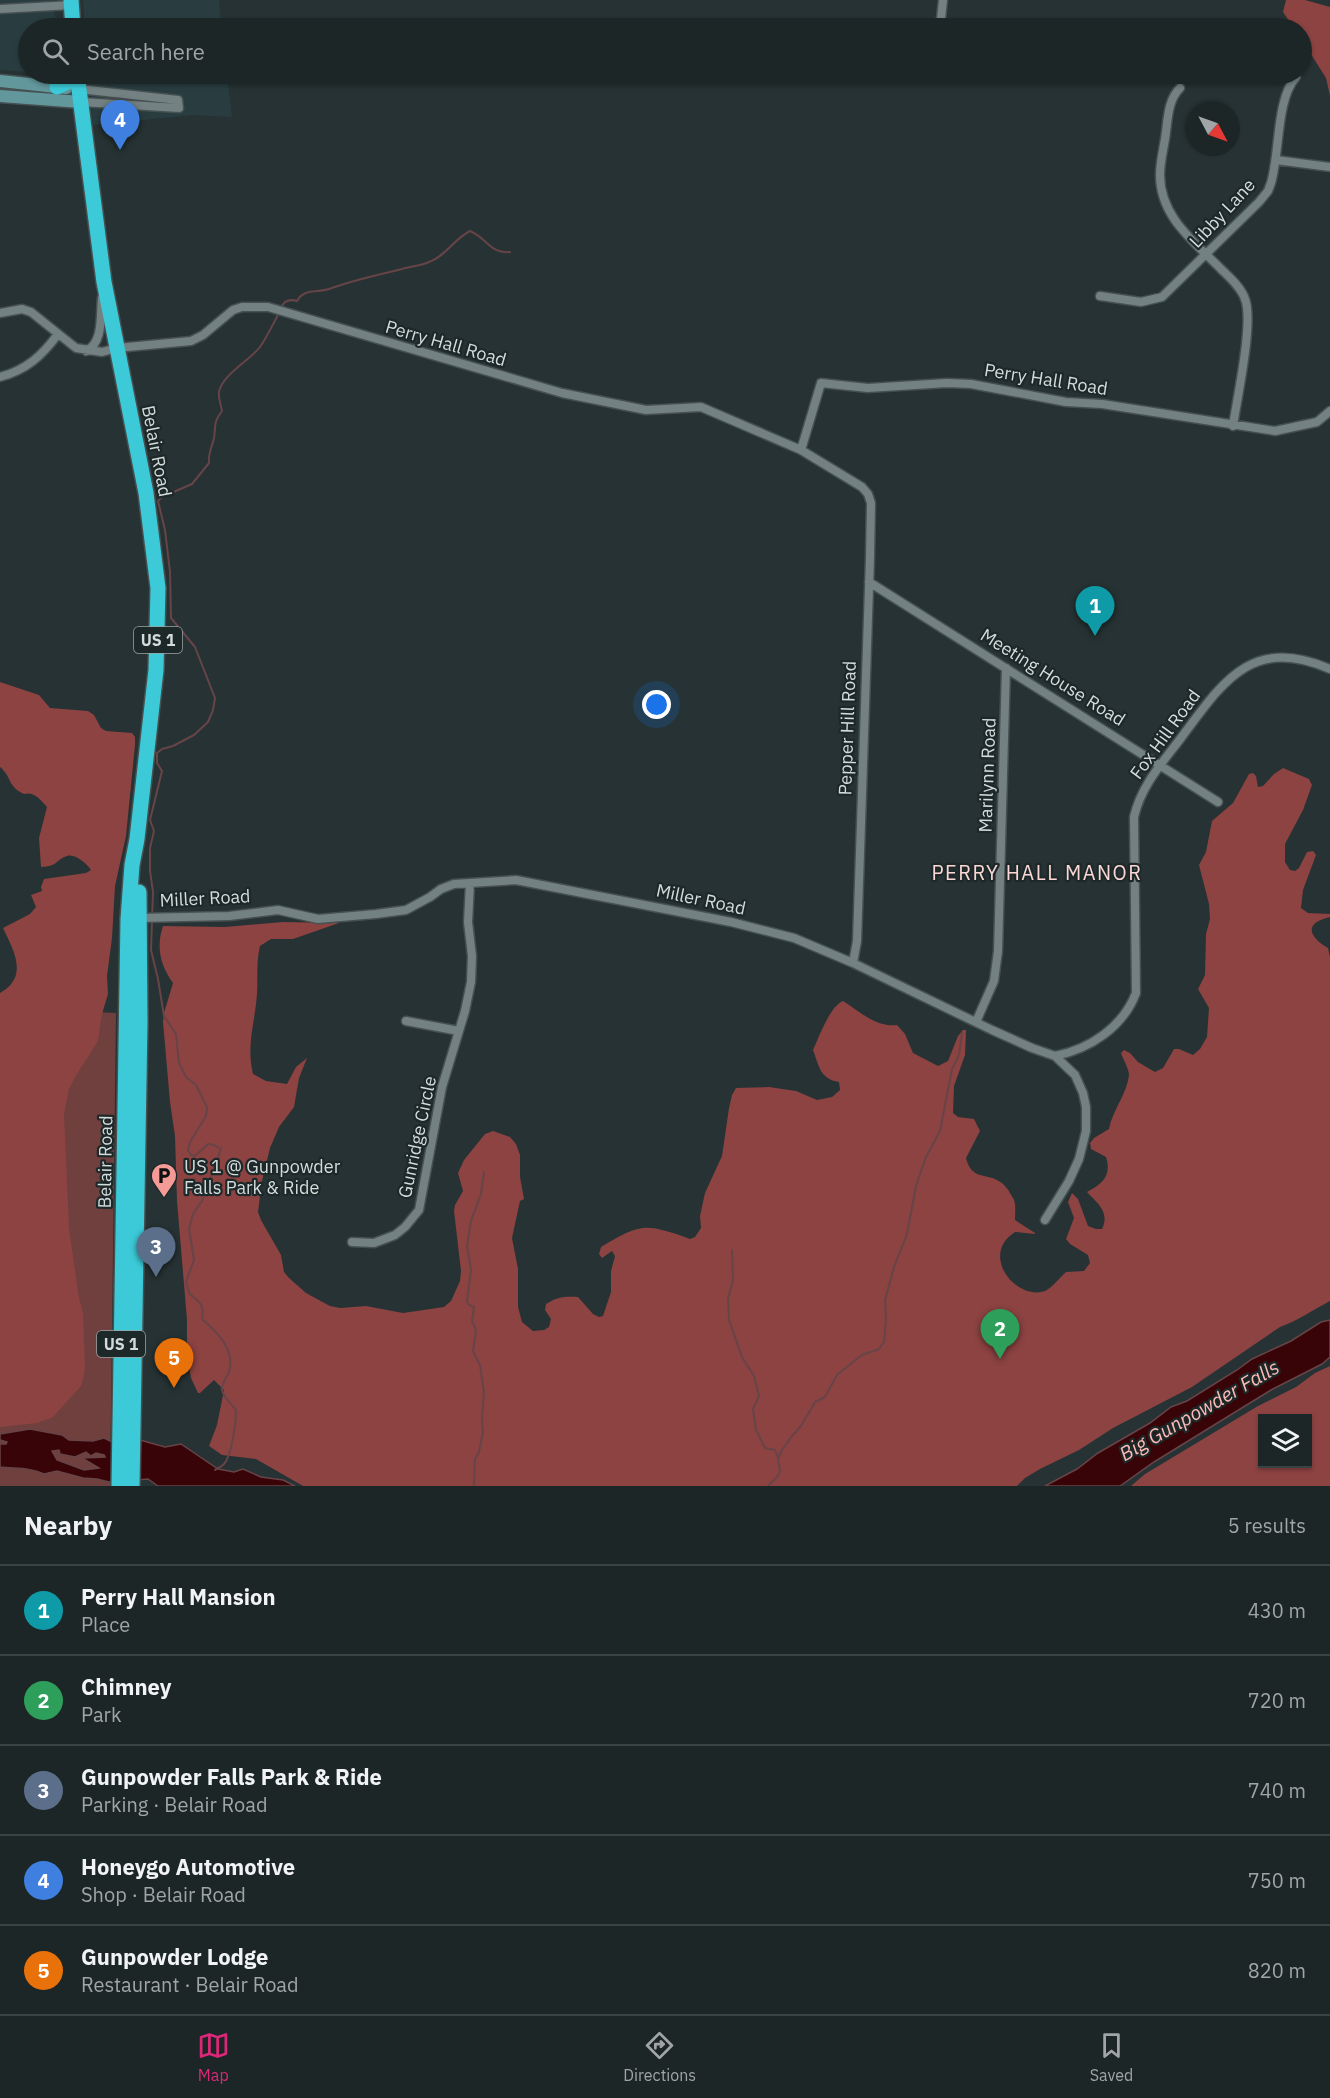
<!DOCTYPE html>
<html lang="en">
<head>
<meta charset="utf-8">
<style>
  :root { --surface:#1c2626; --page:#293232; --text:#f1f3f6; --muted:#a0a5a7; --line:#3a4343; --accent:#db2777 }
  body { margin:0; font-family:"IBM Plex Sans",sans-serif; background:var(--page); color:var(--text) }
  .controls { position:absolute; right:18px; bottom:18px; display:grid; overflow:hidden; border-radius:0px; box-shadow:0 2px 4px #0004 }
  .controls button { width:54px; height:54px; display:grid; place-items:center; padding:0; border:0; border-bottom:2px solid var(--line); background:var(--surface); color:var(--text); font:30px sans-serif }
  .compass { position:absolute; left:1186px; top:102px; width:54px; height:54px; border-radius:50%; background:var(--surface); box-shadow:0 2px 4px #0004; rotate:131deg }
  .you { position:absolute; left:657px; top:705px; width:21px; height:21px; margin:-15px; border:4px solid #fff; border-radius:50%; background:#1a73e8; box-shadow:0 0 0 9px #1a73e833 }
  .badge { display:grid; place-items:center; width:39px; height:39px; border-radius:50%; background:var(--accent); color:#fff; font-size:20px; font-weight:700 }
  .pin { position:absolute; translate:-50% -50px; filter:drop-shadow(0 2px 3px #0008) }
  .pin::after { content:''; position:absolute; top:32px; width:21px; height:18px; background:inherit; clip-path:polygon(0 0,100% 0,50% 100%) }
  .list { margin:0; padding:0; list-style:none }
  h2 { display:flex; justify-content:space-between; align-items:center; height:78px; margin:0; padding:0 24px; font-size:26px }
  h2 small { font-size:20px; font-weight:400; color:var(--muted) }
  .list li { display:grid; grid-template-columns:39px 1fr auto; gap:18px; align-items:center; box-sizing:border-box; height:90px; padding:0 24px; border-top:2px solid var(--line) }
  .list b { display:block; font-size:22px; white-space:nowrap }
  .list p { margin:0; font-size:20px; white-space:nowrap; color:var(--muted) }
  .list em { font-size:20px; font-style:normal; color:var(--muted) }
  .icon { flex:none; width:33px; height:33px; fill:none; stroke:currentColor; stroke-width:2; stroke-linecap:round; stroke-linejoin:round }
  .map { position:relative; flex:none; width:1330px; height:1486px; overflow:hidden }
  .search { position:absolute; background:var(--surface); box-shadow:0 2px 4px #0004; left:18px; right:18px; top:18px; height:66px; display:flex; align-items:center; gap:15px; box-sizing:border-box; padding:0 21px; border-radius:33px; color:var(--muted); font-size:22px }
  .sheet { height:528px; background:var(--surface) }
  nav { display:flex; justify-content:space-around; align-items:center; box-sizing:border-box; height:84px; border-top:2px solid var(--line); background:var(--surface); font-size:16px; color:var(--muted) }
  nav a { display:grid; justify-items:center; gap:3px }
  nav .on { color:var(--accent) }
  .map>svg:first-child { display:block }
  .built { fill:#293d40 }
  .green { fill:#6f403e }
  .forest { fill:#8c4342; fill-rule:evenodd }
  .water { fill:#380408; stroke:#674448; stroke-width:1.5; fill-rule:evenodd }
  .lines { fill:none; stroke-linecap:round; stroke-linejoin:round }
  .stream { stroke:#674448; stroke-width:2 }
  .street-casing { stroke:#465051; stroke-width:11 }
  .secondary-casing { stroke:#465051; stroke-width:15 }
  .highway-casing { stroke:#465051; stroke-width:18 }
  .street { stroke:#738182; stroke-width:8 }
  .secondary { stroke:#62979c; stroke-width:12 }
  .highway { stroke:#3ccad8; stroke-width:15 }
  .labels { text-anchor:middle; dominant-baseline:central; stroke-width:4.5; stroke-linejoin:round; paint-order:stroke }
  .shield { fill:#1d2829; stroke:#9da5a6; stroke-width:1.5 }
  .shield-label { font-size:16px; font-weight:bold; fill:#d4dbdc }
  .street-label { font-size:18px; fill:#d4dbdc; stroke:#1d2829 }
  .poi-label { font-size:18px; fill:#d4dbdc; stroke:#1d2829; text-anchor:start }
  .neighbourhood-label { font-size:20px; letter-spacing:1.5px; fill:#fbd7d5; stroke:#1d2829 }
  .water-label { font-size:20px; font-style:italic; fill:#fdbab6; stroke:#1d2829 }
</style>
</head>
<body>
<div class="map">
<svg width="1330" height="1486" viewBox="0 0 1330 1486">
  <rect width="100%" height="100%" fill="#263233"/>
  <path class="built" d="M 0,0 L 52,0 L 57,28 L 28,28 L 28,72 L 0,70 Z
    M 83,0 L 219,0 L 222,28 L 85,28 Z
    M 89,74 L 227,74 L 232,117 L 194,115 L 93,125 Z"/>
  <path class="green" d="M 0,1007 L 116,1013 L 110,1486 L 0,1486 Z"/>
  <path class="forest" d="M 1286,0 L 1305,0 L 1330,7 L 1330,96 L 1326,78 L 1302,40 L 1302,28 L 1294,28 L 1283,12 Z
    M 0,682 L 39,695 L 50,708 L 88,711 L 94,715 L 101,728 L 106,731 L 132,733 L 135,737 L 135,745 L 126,836 L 115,886 L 112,938 L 107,976 L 108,994 L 102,1014 L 98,1041 L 75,1077 L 69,1089 L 64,1114 L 69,1228 L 79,1298 L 83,1313 L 85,1370 L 81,1386 L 53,1417 L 37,1423 L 0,1427 L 0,993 C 29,977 14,951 3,928 L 30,914 L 36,907 L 31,895 L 42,891 L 41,887 L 44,879 L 86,873 L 91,870 C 87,864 75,853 67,856 C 55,860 59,866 41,867 L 39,838 L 47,807 C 41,800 34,791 24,794 C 7,786 12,777 0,767 Z
    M 1283,768 L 1309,779 L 1312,785 L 1303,810 L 1285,844 L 1285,862 L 1290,870 L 1295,871 L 1299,868 L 1307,852 L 1313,851 L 1316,855 L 1303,890 L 1301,908 L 1308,913 L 1330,914 L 1330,917 C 1304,923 1308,936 1328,948 L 1330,957 L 1330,1301 C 1313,1310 1297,1321 1280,1327 L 1192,1387 L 1113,1428 L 1079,1450 L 1040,1469 L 1025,1478 L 1017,1486 L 303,1486 L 256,1459 L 222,1455 L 209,1446 L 217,1425 L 224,1390 L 214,1380 L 200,1393 L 198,1393 L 191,1378 L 187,1354 L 187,1320 L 177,1201 L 175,1136 L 170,1102 L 163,1022 L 164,1013 L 173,983 C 160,965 156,947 163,926 L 225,927 L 283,922 L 339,923 L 293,939 L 271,939 L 260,946 C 256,962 258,978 257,994 C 255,1023 246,1045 253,1074 L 266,1081 L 287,1084 L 296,1067 L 307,1058 L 299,1078 L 294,1107 L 279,1127 L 270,1148 L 262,1181 L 258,1212 L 261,1220 L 281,1255 L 284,1272 L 289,1278 L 306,1293 L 330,1306 L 340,1308 L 366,1306 L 403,1313 L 444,1307 L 451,1301 L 460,1281 L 461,1271 L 454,1211 L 455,1205 L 463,1191 L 458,1173 L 464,1160 L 485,1134 L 493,1131 L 510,1137 L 516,1144 L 520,1155 L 520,1177 L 524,1199 L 520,1201 L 512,1238 L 518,1269 L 518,1307 L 522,1322 L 533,1331 L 544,1330 L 549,1327 L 551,1319 L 545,1310 L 546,1304 C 557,1297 565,1296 578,1297 L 593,1314 L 599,1317 L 603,1316 L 611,1292 L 611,1271 L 615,1256 L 612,1251 L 602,1258 L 599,1254 L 601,1247 C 642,1223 645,1223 690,1239 L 695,1237 L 701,1228 L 700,1216 L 705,1193 L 722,1156 L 729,1108 L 732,1095 L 736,1088 L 769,1087 L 796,1091 L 817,1100 L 832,1097 L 840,1090 L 839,1082 C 820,1079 819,1066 813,1050 C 819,1037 830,1006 843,1001 C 859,1011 877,1028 897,1025 L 905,1034 L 913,1053 L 938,1066 L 948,1061 L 958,1036 L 963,1030 L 966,1030 L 965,1055 L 954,1086 L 953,1113 L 958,1117 L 974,1119 L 980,1131 L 966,1158 C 973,1186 993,1167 1009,1191 C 1009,1192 1014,1199 1014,1200 C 1016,1205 1015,1214 1015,1220 L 1035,1233 L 1035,1234 L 1015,1232 C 979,1255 1016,1301 1045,1291 C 1052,1288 1060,1277 1066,1272 L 1084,1271 L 1090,1263 L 1088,1255 L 1070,1244 L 1066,1239 L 1074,1218 L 1068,1202 L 1072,1193 L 1078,1199 L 1088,1226 L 1096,1229 L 1102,1229 C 1110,1212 1098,1204 1087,1192 C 1102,1184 1112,1176 1106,1157 L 1091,1149 L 1090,1143 L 1094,1138 L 1109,1129 C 1112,1111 1127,1094 1129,1075 C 1129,1069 1123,1059 1121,1053 L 1124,1050 L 1130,1053 L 1138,1062 L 1155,1072 L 1163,1068 L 1174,1049 L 1179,1049 L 1193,1055 L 1200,1049 L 1207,1037 L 1209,1008 L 1198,989 L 1205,975 L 1206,934 L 1210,919 L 1209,904 L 1199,865 L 1206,852 L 1212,821 L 1233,803 L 1249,774 L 1253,773 L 1256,776 L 1258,787 L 1263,786 L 1274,774 Z
    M 1330,1366 L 1330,1486 L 1131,1486 L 1145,1474 L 1258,1406 L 1296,1387 L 1315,1373 ZM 1262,1418 L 1308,1418 L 1308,1464 L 1262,1464 Z"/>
  <path class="water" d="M 1330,1320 L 1330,1357 L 1322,1364 L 1271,1390 L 1154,1462 L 1120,1486 L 1045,1486 L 1077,1469 L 1098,1453 L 1150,1423 L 1171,1407 L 1187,1401 L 1237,1370 L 1252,1359 L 1291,1341 L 1321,1322 Z
    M 30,1429 L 62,1435 L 69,1440 L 93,1441 L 104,1438 L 110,1441 L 140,1440 L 165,1447 L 181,1444 L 218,1469 L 234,1472 L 243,1469 L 261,1477 L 283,1480 L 295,1486 L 158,1486 L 148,1479 L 109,1482 L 97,1479 L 83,1478 L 57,1471 L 44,1474 C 29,1467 15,1469 0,1467 L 0,1444 L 6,1444 L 7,1442 L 0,1440 L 0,1434 ZM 59,1450 L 60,1454 L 75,1457 L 86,1452 L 91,1456 L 96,1453 L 104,1455 L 105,1457 L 82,1458 L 99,1468 L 84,1470 L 57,1460 L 52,1451 Z"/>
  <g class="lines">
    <path class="stream" d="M 281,308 C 284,300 290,299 297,301 C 304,288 317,293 329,289 C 353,280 378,275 402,269 C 411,266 421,266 429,262 C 446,256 454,239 470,231 C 487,238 490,254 510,252
      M 732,1250 L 733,1280 L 728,1299 L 729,1320 L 742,1357 L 754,1376 L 759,1396 L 753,1409 L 756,1430 L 765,1448 L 775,1450 L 778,1458
      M 215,1470 C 218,1468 221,1467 224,1464 C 232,1455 236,1422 236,1410 C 232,1404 223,1397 222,1390 C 221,1384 227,1378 229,1372 C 236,1350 217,1332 202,1319 L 203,1310 L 200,1303 L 189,1293 L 186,1282 L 194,1260 L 189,1229 L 193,1214 L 202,1201 L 221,1149 L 214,1145 L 208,1144 L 195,1156 L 191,1155 L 188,1150 L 190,1142 L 206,1116 L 207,1107 L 196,1085 L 186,1077 L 179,1063 L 176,1034 L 164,1016 L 158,979 L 151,950 L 153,892 L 150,871 L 150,848 L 154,831 L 150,820 L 162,771 L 157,763 L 157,753 L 162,749 L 173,746 L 194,735 L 208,722 L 213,710 L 215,698 L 195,647 L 171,618 L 170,572 L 165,530 L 158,501 L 162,497 L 192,484 L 209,463 C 208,453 212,447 214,438 C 216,425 213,423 222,411 C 221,405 218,397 219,392 C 222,375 249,361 260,347 C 267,337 273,324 279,313
      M 474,1486 L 475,1459 L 479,1452 L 483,1432 L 482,1418 L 484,1393 L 480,1365 L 473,1351 L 476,1330 L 472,1321 L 474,1307 L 469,1305 L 467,1301 L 471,1270 L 467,1246 L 471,1221 L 481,1194 L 484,1172
      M 768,1486 L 778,1476 L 780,1470 L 778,1459 L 782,1450 L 792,1436 L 801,1426 L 815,1402 L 825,1397 L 837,1375 L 862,1355 L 879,1349 L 884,1342 L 886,1320 L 885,1300 L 894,1267 L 907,1234 L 916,1186 L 926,1157 L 940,1131 L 952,1069 L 959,1055 L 962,1033"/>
    <defs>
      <path id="street" d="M 0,9 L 72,5
        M 940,28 L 943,0
        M 1180,88 C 1167,101 1168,121 1165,139 C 1163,151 1160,163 1160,175 C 1160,216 1193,241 1220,268 C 1229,277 1241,287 1245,299 C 1254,322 1237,398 1233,426
        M 79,89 L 178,100 L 179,108 L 81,102
        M 1276,160 L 1330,167
        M 1100,296 L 1141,302 L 1162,297 L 1259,202 L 1268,191 L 1271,183 C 1280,153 1276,99 1296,77
        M 0,313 L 22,309 L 31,312 L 76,348 L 102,352 L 117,348 L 191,341 L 203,335 L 233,310 L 242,307 L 268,307 L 562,393 L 646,410 L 701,407 L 801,450 L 862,487 L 868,494 L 871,503 L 870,558 L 857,941 L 853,963
        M 86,351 C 104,343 100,314 102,298
        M 0,377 C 26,370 42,356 58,334
        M 801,450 L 821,383 L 868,388 L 947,383 L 971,384 L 1066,402 L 1102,404 L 1275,431 L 1317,422 L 1330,411
        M 869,582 L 1218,802
        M 139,918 L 229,916 L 278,910 L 318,919 L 376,914 L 406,910 L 430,897 L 441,889 L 454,884 L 516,880 L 731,922 L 794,938 L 853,963 L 992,1030 L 1032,1048 L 1055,1056 L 1075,1075 L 1083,1093 L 1086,1107 L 1086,1131 L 1079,1159 L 1069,1181 L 1045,1220
        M 406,1021 L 459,1031
        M 976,1022 L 994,981 L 998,951 L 1006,668
        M 1055,1056 C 1090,1049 1123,1027 1136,993 L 1134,817 C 1141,786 1162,763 1181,738 C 1223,682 1251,635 1330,669
        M 352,1242 L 374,1243 L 395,1235 L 405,1227 L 419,1210 L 442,1087 L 465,1011 L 471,982 L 472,956 L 468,922 L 470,883"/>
      <path id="secondary" d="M 0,81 L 66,88
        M 0,96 L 81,102"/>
      <path id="highway" d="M 71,0 L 73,28
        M 77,74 L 104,282 L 146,493 L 158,588 L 156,670 L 137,839 L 132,865 L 128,919 L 119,1486
        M 57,87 L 69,81 L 73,74
        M 132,1486 L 140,1022 L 139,892"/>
    </defs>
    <use href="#street" class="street-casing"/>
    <use href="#secondary" class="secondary-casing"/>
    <use href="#highway" class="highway-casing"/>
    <use href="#street" class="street"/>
    <use href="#secondary" class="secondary"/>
    <use href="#highway" class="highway"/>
  </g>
  <defs>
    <symbol id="parking-pin" viewBox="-11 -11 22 30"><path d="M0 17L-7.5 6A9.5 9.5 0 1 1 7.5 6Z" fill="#f59b97" stroke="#1d2829"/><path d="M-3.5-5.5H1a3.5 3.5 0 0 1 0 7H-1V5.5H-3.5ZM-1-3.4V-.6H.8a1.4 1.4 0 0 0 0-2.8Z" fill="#111"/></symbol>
  </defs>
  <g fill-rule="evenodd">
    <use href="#parking-pin" x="149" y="1161" width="30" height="40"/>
  </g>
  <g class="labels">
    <g class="shield">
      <rect x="134" y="627" width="48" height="26" rx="4.5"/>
      <rect x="97" y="1331" width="48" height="26" rx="4.5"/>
    </g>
    <g class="shield-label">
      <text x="158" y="640">US 1</text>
      <text x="121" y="1344">US 1</text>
    </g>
    <g class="street-label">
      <text transform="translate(1222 213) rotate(-47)">Libby Lane</text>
      <text transform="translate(446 343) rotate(16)">Perry Hall Road</text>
      <text transform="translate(1046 379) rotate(9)">Perry Hall Road</text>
      <text transform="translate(157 451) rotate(79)">Belair Road</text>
      <text transform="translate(1053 677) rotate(32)">Meeting House Road</text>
      <text transform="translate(847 728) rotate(-88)">Pepper Hill Road</text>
      <text transform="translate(1165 734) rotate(-54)">Fox Hill Road</text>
      <text transform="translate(987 775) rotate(-88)">Marilynn Road</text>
      <text transform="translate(205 898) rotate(-3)">Miller Road</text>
      <text transform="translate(701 899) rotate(12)">Miller Road</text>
      <text transform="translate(417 1137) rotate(-78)">Gunridge Circle</text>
      <text transform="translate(105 1162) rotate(-89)">Belair Road</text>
    </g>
    <g class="poi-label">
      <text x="184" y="1166">US 1 @ Gunpowder<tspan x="184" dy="21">Falls Park &amp; Ride</tspan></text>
    </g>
    <g class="neighbourhood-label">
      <text x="1037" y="872">PERRY HALL MANOR</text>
    </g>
    <g class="water-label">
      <text transform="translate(1199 1410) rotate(-30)">Big Gunpowder Falls</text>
    </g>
  </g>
</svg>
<div class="controls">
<button><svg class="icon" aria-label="layers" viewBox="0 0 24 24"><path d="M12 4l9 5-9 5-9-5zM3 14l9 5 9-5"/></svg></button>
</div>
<svg class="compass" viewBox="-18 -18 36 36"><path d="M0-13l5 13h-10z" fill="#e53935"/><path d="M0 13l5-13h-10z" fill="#a0a5a7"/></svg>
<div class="you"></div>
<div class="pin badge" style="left:1095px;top:636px;background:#0f9aa8">1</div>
<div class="pin badge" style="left:1000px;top:1359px;background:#2e9e5b">2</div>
<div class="pin badge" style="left:156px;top:1277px;background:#5c6f8a">3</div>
<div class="pin badge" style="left:120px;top:150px;background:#3f7fe0">4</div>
<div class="pin badge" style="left:174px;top:1388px;background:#e8710a">5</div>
<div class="search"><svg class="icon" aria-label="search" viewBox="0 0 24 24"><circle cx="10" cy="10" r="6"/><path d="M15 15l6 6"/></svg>Search here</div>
</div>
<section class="sheet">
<h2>Nearby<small>5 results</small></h2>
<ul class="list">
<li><span class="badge" style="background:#0f9aa8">1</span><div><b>Perry Hall Mansion</b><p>Place</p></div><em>430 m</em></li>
<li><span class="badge" style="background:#2e9e5b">2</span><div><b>Chimney</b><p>Park</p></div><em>720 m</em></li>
<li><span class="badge" style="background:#5c6f8a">3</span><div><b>Gunpowder Falls Park &amp; Ride</b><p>Parking · Belair Road</p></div><em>740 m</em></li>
<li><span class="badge" style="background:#3f7fe0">4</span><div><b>Honeygo Automotive</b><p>Shop · Belair Road</p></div><em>750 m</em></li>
<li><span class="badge" style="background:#e8710a">5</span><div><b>Gunpowder Lodge</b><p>Restaurant · Belair Road</p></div><em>820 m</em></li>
</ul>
</section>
<nav>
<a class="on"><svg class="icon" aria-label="map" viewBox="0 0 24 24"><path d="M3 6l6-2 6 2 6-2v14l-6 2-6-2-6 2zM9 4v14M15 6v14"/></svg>Map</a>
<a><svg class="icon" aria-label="directions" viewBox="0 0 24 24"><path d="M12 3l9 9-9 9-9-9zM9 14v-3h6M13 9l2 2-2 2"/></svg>Directions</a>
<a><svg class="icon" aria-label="saved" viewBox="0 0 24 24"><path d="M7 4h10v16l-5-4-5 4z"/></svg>Saved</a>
</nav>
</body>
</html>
